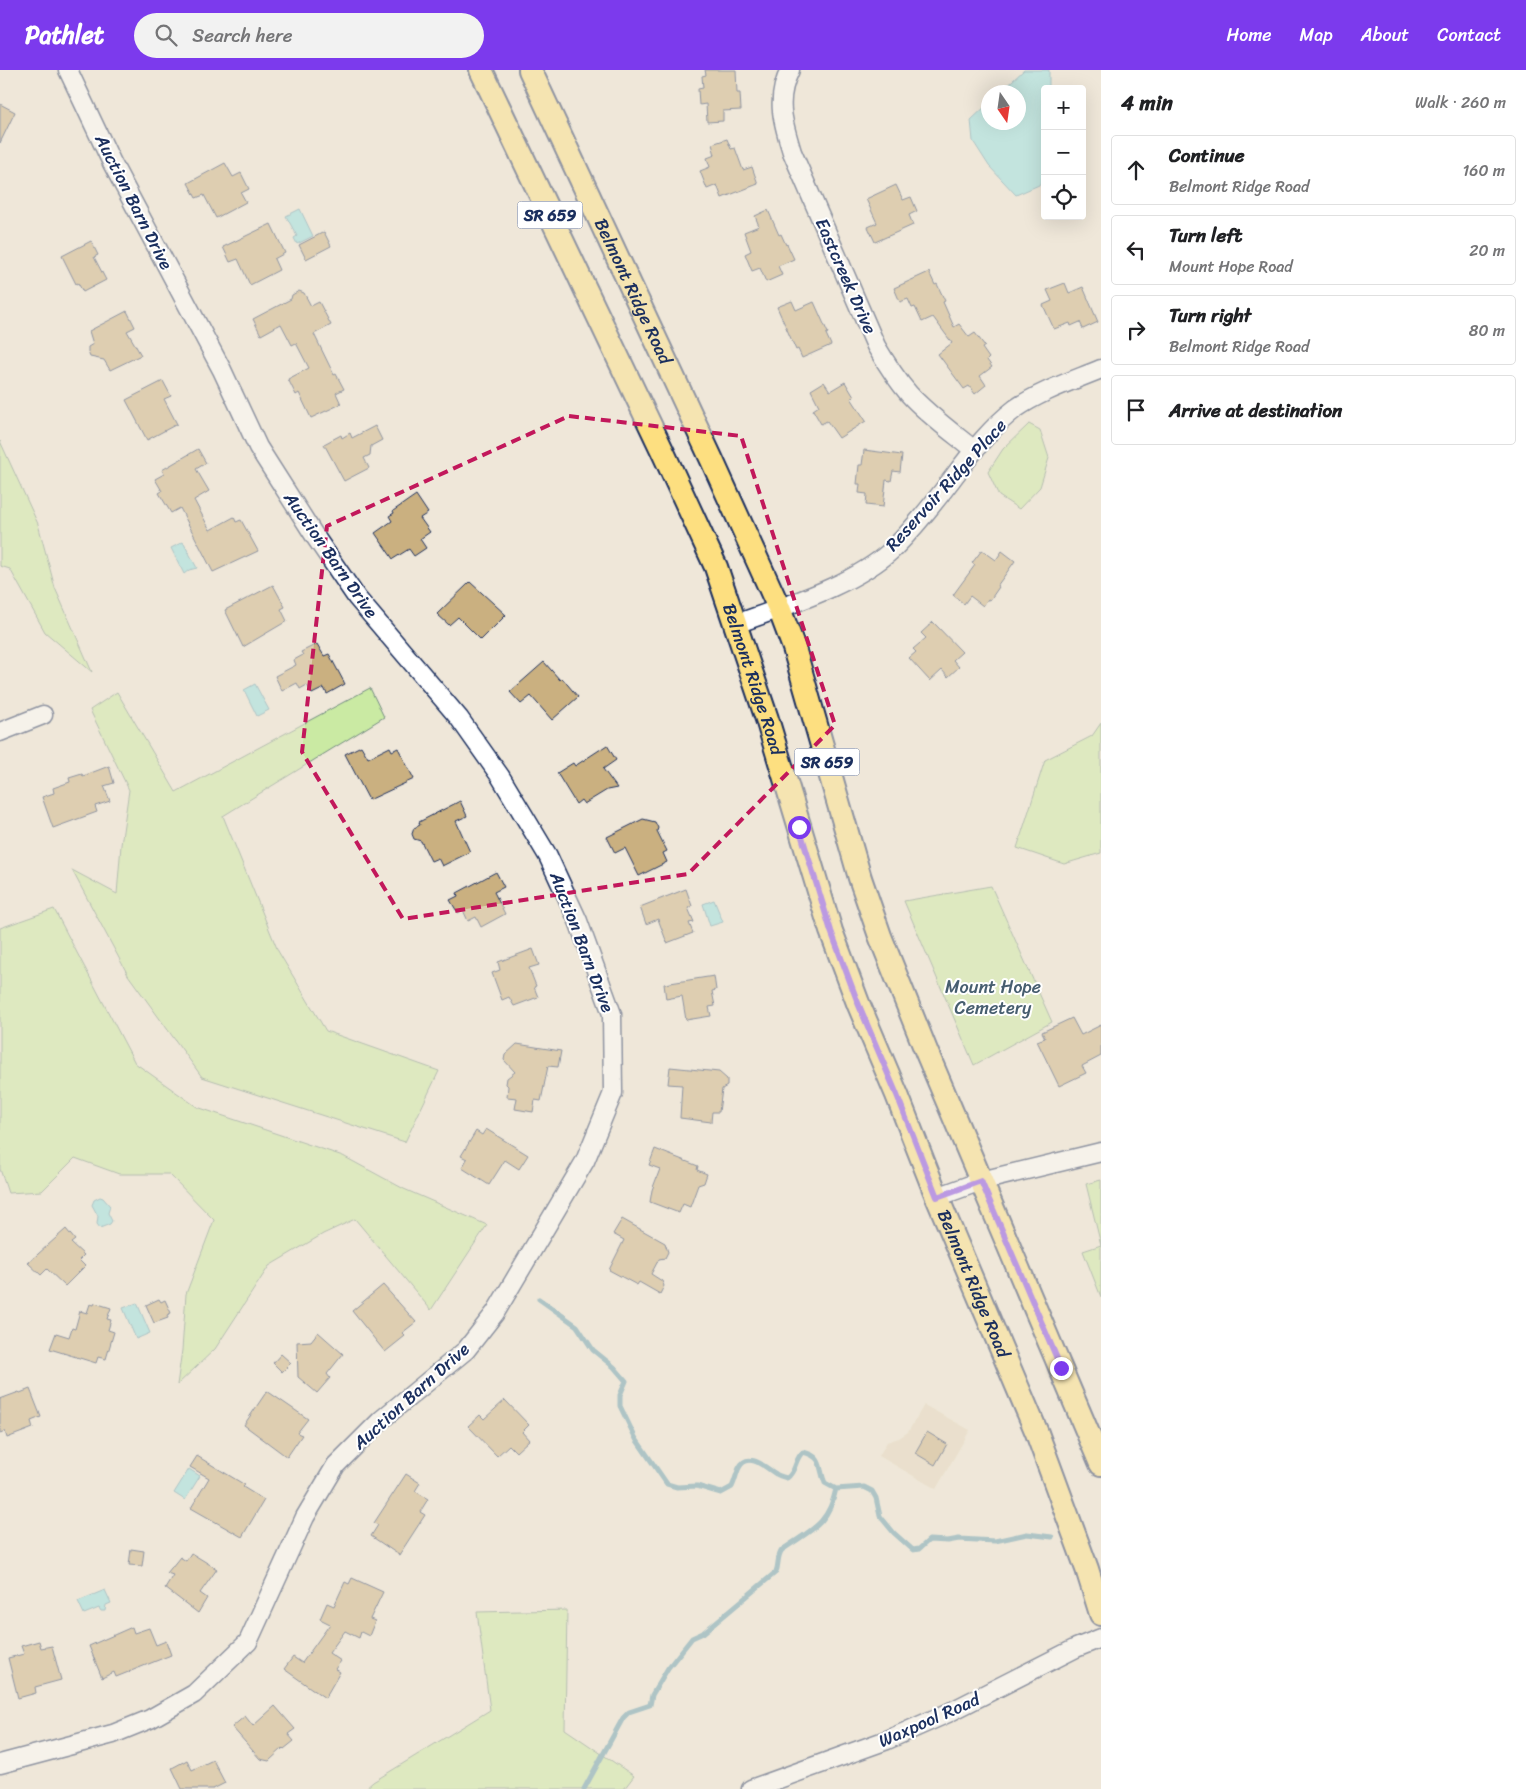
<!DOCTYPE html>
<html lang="en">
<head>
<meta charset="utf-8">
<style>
  :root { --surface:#fff; --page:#f2f2f2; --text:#202124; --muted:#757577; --line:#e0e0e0; --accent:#7c3aed }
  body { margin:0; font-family:Sriracha,sans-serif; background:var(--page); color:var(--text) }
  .controls { position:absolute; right:15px; top:15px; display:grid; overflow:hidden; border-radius:5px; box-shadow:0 5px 20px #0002 }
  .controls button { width:45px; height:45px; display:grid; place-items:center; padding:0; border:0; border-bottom:1px solid var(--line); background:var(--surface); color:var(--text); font:25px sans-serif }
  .compass { position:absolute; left:981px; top:15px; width:45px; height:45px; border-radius:50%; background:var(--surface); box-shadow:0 5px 20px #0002; rotate:167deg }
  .stop { position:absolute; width:15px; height:15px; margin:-11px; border:4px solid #7c3aed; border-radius:50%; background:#fff }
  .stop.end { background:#7c3aed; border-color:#fff; box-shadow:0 1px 5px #0008 }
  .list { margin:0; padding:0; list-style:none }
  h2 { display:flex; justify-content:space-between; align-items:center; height:65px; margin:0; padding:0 20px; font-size:21px }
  h2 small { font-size:16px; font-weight:400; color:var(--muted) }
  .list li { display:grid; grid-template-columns:32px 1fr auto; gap:15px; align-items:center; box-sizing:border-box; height:70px; margin:0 10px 10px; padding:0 10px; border:1px solid var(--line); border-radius:5px }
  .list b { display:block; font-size:19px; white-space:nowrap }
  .list p { margin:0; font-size:16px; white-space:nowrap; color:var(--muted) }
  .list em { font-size:16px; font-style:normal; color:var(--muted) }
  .icon { flex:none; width:28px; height:28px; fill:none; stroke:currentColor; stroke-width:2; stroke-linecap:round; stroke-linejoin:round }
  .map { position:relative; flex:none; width:1101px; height:1719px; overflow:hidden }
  header { display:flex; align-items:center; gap:30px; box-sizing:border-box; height:70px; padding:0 25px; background:var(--accent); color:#fff }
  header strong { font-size:24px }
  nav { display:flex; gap:28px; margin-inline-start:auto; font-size:18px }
  .search { width:350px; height:45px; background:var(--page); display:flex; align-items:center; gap:12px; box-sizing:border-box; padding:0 18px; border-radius:28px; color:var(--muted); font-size:19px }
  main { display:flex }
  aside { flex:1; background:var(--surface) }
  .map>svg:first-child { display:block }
  .built { fill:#e4d6be }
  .green { fill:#caeaa3; stroke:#728c80 }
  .water { fill:#8edfe4; stroke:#6099ae }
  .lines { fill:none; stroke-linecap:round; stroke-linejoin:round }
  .stream { stroke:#6099ae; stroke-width:5 }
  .building { fill:#cab080; stroke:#1b2f5e }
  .minor-casing { stroke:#1b2f5e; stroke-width:21 }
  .major-casing { stroke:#1b2f5e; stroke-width:26 }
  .minor { stroke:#fff; stroke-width:18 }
  .major { stroke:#fddf80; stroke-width:22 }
  .route { stroke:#7c3aed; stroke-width:6 }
  .marked { fill:none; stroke:#c2185b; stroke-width:4; stroke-dasharray:10 6; stroke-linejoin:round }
  .labels { text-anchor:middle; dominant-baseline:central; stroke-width:4; stroke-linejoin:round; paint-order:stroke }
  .shield { fill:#fff; stroke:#5f6d8e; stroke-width:1 }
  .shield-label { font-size:16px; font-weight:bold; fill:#1b2f5e }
  .street-label { font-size:18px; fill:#1b2f5e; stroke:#fff }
  .park-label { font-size:18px; fill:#475e6f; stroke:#fff }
</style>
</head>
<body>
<header>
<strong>Pathlet</strong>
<div class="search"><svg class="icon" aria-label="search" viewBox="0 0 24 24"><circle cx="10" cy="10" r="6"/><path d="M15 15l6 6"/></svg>Search here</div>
<nav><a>Home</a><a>Map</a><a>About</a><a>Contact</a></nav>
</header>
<main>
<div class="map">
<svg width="1101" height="1719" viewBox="0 0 1101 1719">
  <rect width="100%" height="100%" fill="#efe7d9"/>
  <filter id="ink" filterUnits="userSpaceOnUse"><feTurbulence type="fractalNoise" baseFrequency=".02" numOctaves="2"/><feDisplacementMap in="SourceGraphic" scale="10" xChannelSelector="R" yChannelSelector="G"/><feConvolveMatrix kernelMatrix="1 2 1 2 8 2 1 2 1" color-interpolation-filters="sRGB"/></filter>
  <g filter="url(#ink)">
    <path class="built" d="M 924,1335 L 970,1360 L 936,1419 L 879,1386 L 887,1372 L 899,1368 L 908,1362 Z"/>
    <path class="green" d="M 1029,354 L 1040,360 L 1049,388 L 1040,417 L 1019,439 L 999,426 L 988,402 L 1003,379 Z
      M 0,371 L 38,454 L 55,518 L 92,602 L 45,562 L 10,499 L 0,496 Z
      M 370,618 L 384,647 L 223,746 L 278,881 L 326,961 L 439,1001 L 405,1072 L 202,1007 L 128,905 L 72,800 L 117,824 L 121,775 L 129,720 L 90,640 L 117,622 L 176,722 Z
      M 1101,653 L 1101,783 L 1064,794 L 1017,778 L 1045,690 L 1092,666 Z
      M 991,816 L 1052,952 L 974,995 L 904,831 Z
      M 54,839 L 135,993 L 197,1037 L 343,1086 L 404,1119 L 487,1155 L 431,1240 L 355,1149 L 323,1164 L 269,1196 L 215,1279 L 177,1315 L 182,1280 L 186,1224 L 214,1150 L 169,1104 L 119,1104 L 75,1088 L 42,1121 L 8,1123 L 0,1099 L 0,858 Z
      M 1101,1110 L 1101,1227 L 1083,1181 L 1101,1175 L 1086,1114 Z
      M 567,1540 L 565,1659 L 634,1706 L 624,1719 L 365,1719 L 373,1712 L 490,1640 L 477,1542 Z"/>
    <path class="water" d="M 1024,0 L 1049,0 L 1049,19 L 1045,19 L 1045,103 L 1039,115 L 1016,125 L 989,96 L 973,71 L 971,50 L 988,34 L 988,52 L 1018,52 L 1018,22 L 1000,22 Z
      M 300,139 L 313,166 L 297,174 L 294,168 L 297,166 L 286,146 Z
      M 183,472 L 197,498 L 189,500 L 184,504 L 171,478 Z
      M 255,614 L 269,640 L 257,646 L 244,620 Z
      M 714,830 L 723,852 L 710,856 L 703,834 Z
      M 100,1127 L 103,1128 L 110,1136 L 108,1143 L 112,1151 L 110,1154 L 100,1158 L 97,1154 L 98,1146 L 92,1135 L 94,1130 Z
      M 137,1233 L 150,1263 L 136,1269 L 123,1238 Z
      M 189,1399 L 200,1406 L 185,1430 L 174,1423 Z
      M 105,1520 L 111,1533 L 106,1535 L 105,1541 L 101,1541 L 99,1538 L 84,1544 L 78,1531 Z"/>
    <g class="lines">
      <path class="stream" d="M 539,1229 L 577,1256 L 593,1280 L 614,1297 L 626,1311 L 620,1325 L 620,1336 L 636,1369 L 667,1414 L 677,1417 L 697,1416 L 721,1423 L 732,1417 C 735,1411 736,1404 739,1398 C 748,1380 766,1398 776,1404 C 779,1406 783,1407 787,1408 C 797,1401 794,1389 803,1382 C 824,1387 818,1397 825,1413 L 836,1419 L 864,1417 L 872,1421 L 876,1428 L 880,1446 L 894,1463 L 913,1480 L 919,1479 L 929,1470 L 948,1471 L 959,1469 L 995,1471 L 1027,1464 L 1052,1467
        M 584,1719 L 623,1648 L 629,1642 L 650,1635 L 652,1625 L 668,1598 L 692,1568 L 703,1563 L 776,1502 C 779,1494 777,1486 782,1480 C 810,1460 828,1456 836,1419"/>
    </g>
    <path class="building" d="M 705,0 L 736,0 L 737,23 L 740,23 L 741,40 L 723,41 L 723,51 L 707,52 L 706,34 L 699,35 L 698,19 L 703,18 L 702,6 L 706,5 Z
      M 0,34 L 15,42 L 0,73 Z
      M 727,69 L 731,79 L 735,78 L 743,100 L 752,97 L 758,114 L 722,128 L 717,115 L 707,119 L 700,101 L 710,97 L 707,88 L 715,85 L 712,74 Z
      M 225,93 L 233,107 L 241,103 L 249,119 L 241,123 L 246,132 L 216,148 L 204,125 L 196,128 L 188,113 Z
      M 896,115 L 903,130 L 911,127 L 917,141 L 909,145 L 913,155 L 875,172 L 868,157 L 877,153 L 866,129 Z
      M 768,140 L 779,165 L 781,164 L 786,175 L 787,174 L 794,189 L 778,196 L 782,205 L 766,212 L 760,198 L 752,201 L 745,184 L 751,181 L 744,162 L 759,156 L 755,146 Z
      M 271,154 L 285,183 L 274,189 L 279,200 L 250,215 L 238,189 L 230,192 L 223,177 Z
      M 324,162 L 331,176 L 306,189 L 299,175 Z
      M 91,171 L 98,185 L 94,187 L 106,210 L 83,222 L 78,213 L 76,214 L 62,186 Z
      M 929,202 L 935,215 L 937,214 L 945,231 L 943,232 L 954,257 L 959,254 L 969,267 L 975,263 L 985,276 L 982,278 L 989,288 L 987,290 L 992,297 L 980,306 L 986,315 L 975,324 L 969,316 L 964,319 L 938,284 L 952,273 L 933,247 L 922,252 L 915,237 L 912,238 L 908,229 L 900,232 L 894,218 Z
      M 1065,213 L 1069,223 L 1083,217 L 1098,252 L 1083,259 L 1080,252 L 1071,256 L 1070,253 L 1054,259 L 1043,235 L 1052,231 L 1047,220 Z
      M 299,221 L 304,223 L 311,236 L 319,232 L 331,255 L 314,264 L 334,305 L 336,304 L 344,319 L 336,323 L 341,334 L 311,348 L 299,323 L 296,325 L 288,309 L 309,298 L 296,273 L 292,275 L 281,254 L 261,265 L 253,249 L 291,229 L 292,225 Z
      M 792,231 L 796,240 L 814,232 L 828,263 L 826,264 L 831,275 L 802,288 L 798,279 L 796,280 L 777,237 Z
      M 127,241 L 135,257 L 127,261 L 141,285 L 110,300 L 104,290 L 90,287 L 88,282 L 88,277 L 93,274 L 89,261 Z
      M 163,311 L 171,326 L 164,329 L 177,354 L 147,370 L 126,330 Z
      M 824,312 L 830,321 L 845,312 L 854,327 L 851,328 L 866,351 L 839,368 L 827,351 L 821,354 L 813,340 L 819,336 L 811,320 Z
      M 375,356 L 382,370 L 371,376 L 370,385 L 364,388 L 369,398 L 344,411 L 324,374 L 341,365 L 342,368 L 350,363 L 352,368 Z
      M 198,379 L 206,393 L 196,399 L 209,421 L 194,430 L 210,460 L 234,447 L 236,452 L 241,450 L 258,481 L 213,502 L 180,438 L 171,443 L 159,423 L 162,421 L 155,409 L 164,404 L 162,400 Z
      M 864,380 L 902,385 L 900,402 L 893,401 L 891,411 L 886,410 L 883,437 L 866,435 L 867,424 L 859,423 L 860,414 L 857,414 L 859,395 L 862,395 Z
      M 416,425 L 428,443 L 420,448 L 430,462 L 420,469 L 426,478 L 414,486 L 409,479 L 393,489 L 375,463 L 392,451 L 389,446 L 394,443 L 393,441 Z
      M 982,480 L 996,490 L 1002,481 L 1015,491 L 997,516 L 999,517 L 990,530 L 988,529 L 983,536 L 970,526 L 964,534 L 953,525 L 975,495 L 972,493 Z
      M 470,512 L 506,545 L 481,570 L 458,547 L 449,555 L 437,544 Z
      M 273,515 L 285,537 L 281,539 L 287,551 L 243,577 L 225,540 Z
      M 933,552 L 962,582 L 953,590 L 959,597 L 948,607 L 942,600 L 930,611 L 909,588 L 916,582 L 913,579 L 926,568 L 921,563 Z
      M 317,574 L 324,586 L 329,584 L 345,614 L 327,624 L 324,618 L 312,624 L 307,615 L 300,619 L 297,613 L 282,621 L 275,606 L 296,595 L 294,590 L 303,585 L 301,582 Z
      M 544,592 L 560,610 L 562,608 L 578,627 L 552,650 L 531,626 L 521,634 L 510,622 Z
      M 607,675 L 616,690 L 603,699 L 617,718 L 607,720 L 584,734 L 581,730 L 576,734 L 557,703 L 573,693 L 575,696 Z
      M 361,676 L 368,688 L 390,677 L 392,681 L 398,678 L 414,709 L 369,730 L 345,684 Z
      M 109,696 L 114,713 L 104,716 L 110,731 L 95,736 L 97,742 L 53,758 L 42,727 L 54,723 L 53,718 L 70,712 L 69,708 L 82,704 L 83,706 Z
      M 460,731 L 467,746 L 456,751 L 470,782 L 442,796 L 438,788 L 431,791 L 421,771 L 414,769 L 412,764 L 414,758 L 420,755 L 419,752 Z
      M 643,749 L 655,752 L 658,758 L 657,761 L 667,781 L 663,783 L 667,792 L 639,806 L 625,778 L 615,783 L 607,767 Z
      M 496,802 L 504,817 L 494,822 L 505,844 L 481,857 L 476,847 L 468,851 L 463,840 L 458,843 L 450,830 L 458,826 L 457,823 Z
      M 686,819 L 692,836 L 688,838 L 694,852 L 689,853 L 693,863 L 667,873 L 658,849 L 646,854 L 640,837 Z
      M 533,879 L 539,895 L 529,898 L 536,916 L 534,917 L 538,927 L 514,936 L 509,927 L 502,930 L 492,903 L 500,900 L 498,892 Z
      M 714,906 L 716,920 L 712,921 L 715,936 L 709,937 L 711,946 L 686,950 L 682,926 L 666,929 L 664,914 Z
      M 1072,948 L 1081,965 L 1101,955 L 1101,986 L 1082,996 L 1086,1003 L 1059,1016 L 1037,971 L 1045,968 L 1042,962 Z
      M 517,974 L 561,981 L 558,997 L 548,996 L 541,1031 L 535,1030 L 533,1042 L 515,1039 L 517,1028 L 507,1027 L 508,1016 L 506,1014 L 507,1008 L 515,1002 L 504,990 L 505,985 Z
      M 670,997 L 719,1002 L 727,1009 L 727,1016 L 722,1019 L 719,1042 L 712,1042 L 711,1052 L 680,1048 L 682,1015 L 668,1014 Z
      M 486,1059 L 528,1085 L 519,1099 L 505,1090 L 489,1115 L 462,1098 L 467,1089 L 461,1086 L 476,1061 L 482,1065 Z
      M 655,1079 L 698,1096 L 697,1100 L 707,1104 L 704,1113 L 698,1115 L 690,1137 L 683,1134 L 679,1143 L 650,1132 L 652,1120 L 660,1099 L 649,1095 Z
      M 622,1149 L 665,1173 L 668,1182 L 665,1188 L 659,1189 L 651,1204 L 662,1211 L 664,1216 L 660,1224 L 639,1212 L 637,1215 L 609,1200 L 624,1170 L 613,1164 Z
      M 66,1159 L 75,1170 L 71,1173 L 84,1185 L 79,1190 L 85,1196 L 65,1216 L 47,1199 L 41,1205 L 28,1193 Z
      M 383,1215 L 416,1252 L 402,1263 L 405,1266 L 385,1282 L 352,1241 Z
      M 159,1229 L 161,1232 L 165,1230 L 171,1243 L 167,1245 L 168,1248 L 154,1253 L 146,1235 Z
      M 95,1233 L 111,1238 L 107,1249 L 111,1250 L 108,1260 L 114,1262 L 106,1289 L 98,1287 L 96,1293 L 50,1279 L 56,1263 L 69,1267 L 72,1258 L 75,1259 L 80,1241 L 87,1243 L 90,1234 L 94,1235 Z
      M 318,1262 L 343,1284 L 327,1304 L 330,1308 L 317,1323 L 298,1307 L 297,1272 L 311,1271 Z
      M 281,1284 L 291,1293 L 282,1302 L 273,1293 Z
      M 30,1319 L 41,1347 L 31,1351 L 33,1358 L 7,1368 L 5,1361 L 0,1363 L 0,1329 L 19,1322 L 20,1323 Z
      M 267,1321 L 308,1349 L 297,1363 L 302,1365 L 287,1387 L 244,1355 Z
      M 505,1330 L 529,1355 L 522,1362 L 529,1370 L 516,1382 L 509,1375 L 497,1386 L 468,1356 L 480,1345 L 484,1349 Z
      M 927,1362 L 947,1374 L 935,1395 L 915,1383 Z
      M 197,1386 L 245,1415 L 243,1417 L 264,1430 L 242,1467 L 191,1438 L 209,1408 L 190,1397 Z
      M 406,1404 L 420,1413 L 415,1421 L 428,1429 L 420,1442 L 425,1445 L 399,1485 L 371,1466 L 378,1455 L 374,1453 Z
      M 131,1479 L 144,1481 L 142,1496 L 129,1495 Z
      M 191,1483 L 217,1499 L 200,1523 L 207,1528 L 198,1543 L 165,1518 L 173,1505 L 167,1503 L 180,1487 L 186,1491 Z
      M 352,1508 L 383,1522 L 370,1549 L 375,1551 L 369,1566 L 361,1562 L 359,1568 L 345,1561 L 329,1583 L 341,1591 L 335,1599 L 340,1602 L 325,1628 L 284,1599 L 293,1587 L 302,1593 L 330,1554 L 320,1549 L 327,1533 L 334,1536 L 345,1512 L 349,1514 Z
      M 132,1557 L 134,1563 L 149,1558 L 156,1575 L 166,1571 L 171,1585 L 116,1607 L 114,1602 L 102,1608 L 89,1576 Z
      M 39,1571 L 41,1578 L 52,1576 L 61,1610 L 35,1617 L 36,1623 L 18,1628 L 8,1588 L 24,1584 L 21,1576 Z
      M 275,1636 L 295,1659 L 288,1664 L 294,1671 L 284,1679 L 283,1678 L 269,1691 L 260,1689 L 232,1657 L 245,1646 L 253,1656 Z
      M 187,1690 L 192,1700 L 213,1690 L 225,1713 L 213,1719 L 182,1719 L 172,1698 Z"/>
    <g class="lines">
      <defs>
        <path id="minor" d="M 790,0 C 775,30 783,52 792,82 L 876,276 C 886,293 896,309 909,324 C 928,345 952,362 974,380
          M 736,554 C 785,536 855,515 893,479 C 914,458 934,433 952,409 C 971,384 990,358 1015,339 C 1041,321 1072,311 1101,299
          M 0,662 L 43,645
          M 937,1127 L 981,1111 L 1101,1082
          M 0,1694 L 113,1664 L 150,1649 L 194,1624 L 248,1572 L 305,1447 L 336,1395 L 381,1350 L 466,1280 L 495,1243 L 585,1091 L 613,1023 L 612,944 L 578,851 L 548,786 L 500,706 L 459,648 L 357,528 L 316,468 L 258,377 L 222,300 L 112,93 L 68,0
          M 751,1719 L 887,1670 L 948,1643 L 1076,1578 L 1101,1568"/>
        <g id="major">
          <path id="s1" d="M 481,0 L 662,380 L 716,497 L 767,649 L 831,861 L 858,933 L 897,1025 L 937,1127 L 1037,1363 L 1087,1499 L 1101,1544"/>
          <path id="s2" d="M 530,0 L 711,388 L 779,538 L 794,578 L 860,808 L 880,866 L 927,983 L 1101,1394"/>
        </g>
      </defs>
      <use href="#minor" class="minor-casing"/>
      <use href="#major" class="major-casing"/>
      <use href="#minor" class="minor"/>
      <use href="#major" class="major"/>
    </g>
  </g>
  <g class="lines" filter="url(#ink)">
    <path class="route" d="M 799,757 L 831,861 L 858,933 L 897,1025 L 937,1127 L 981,1111 L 1061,1298"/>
  </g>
  <path d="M0 0H1101V1719H0ZM 569,346 L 741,366 L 835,655 L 688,804 L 403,849 L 302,682 L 327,456 Z" fill="#efe7d9" fill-opacity=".55" fill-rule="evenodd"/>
  <path class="marked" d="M 569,346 L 741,366 L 835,655 L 688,804 L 403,849 L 302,682 L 327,456 Z"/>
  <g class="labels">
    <g class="shield">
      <rect x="517.5" y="131.5" width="65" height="27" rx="4"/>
      <rect x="794.5" y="678.5" width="65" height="27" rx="4"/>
    </g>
    <g class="shield-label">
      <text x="550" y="145">SR 659</text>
      <text x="827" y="692">SR 659</text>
    </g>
    <g class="street-label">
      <text transform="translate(134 132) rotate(63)">Auction Barn Drive</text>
      <text transform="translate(846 206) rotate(66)">Eastcreek Drive</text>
      <text stroke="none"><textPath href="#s2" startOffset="244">Belmont Ridge Road</textPath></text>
      <text transform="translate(946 415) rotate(-48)">Reservoir Ridge Place</text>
      <text transform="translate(331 485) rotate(55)">Auction Barn Drive</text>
      <text stroke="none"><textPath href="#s1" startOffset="668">Belmont Ridge Road</textPath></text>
      <text transform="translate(582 872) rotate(69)">Auction Barn Drive</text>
      <text stroke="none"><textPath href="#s1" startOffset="1312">Belmont Ridge Road</textPath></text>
      <text transform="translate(411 1326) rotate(-42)">Auction Barn Drive</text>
      <text transform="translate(929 1650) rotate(-24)">Waxpool Road</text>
    </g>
    <g class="park-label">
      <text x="993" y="917">Mount Hope<tspan x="993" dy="21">Cemetery</tspan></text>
    </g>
  </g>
</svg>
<div class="controls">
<button>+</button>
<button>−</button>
<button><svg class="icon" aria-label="locate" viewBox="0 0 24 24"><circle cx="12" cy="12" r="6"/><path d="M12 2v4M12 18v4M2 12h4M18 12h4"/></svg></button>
</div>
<svg class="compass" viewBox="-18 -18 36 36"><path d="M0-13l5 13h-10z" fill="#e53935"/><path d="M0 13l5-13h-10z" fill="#757577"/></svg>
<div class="stop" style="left:799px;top:757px"></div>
<div class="stop end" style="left:1061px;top:1298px"></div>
</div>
<aside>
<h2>4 min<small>Walk · 260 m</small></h2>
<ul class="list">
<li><svg class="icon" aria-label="ahead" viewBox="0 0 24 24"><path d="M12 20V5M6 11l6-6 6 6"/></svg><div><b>Continue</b><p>Belmont Ridge Road</p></div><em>160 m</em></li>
<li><svg class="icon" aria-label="left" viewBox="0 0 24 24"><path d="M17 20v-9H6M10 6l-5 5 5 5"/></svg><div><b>Turn left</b><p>Mount Hope Road</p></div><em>20 m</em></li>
<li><svg class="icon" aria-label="right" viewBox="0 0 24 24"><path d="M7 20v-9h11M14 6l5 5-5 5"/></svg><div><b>Turn right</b><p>Belmont Ridge Road</p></div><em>80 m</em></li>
<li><svg class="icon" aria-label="arrive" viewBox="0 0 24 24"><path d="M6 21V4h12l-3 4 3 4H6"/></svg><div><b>Arrive at destination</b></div></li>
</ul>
</aside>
</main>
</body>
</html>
